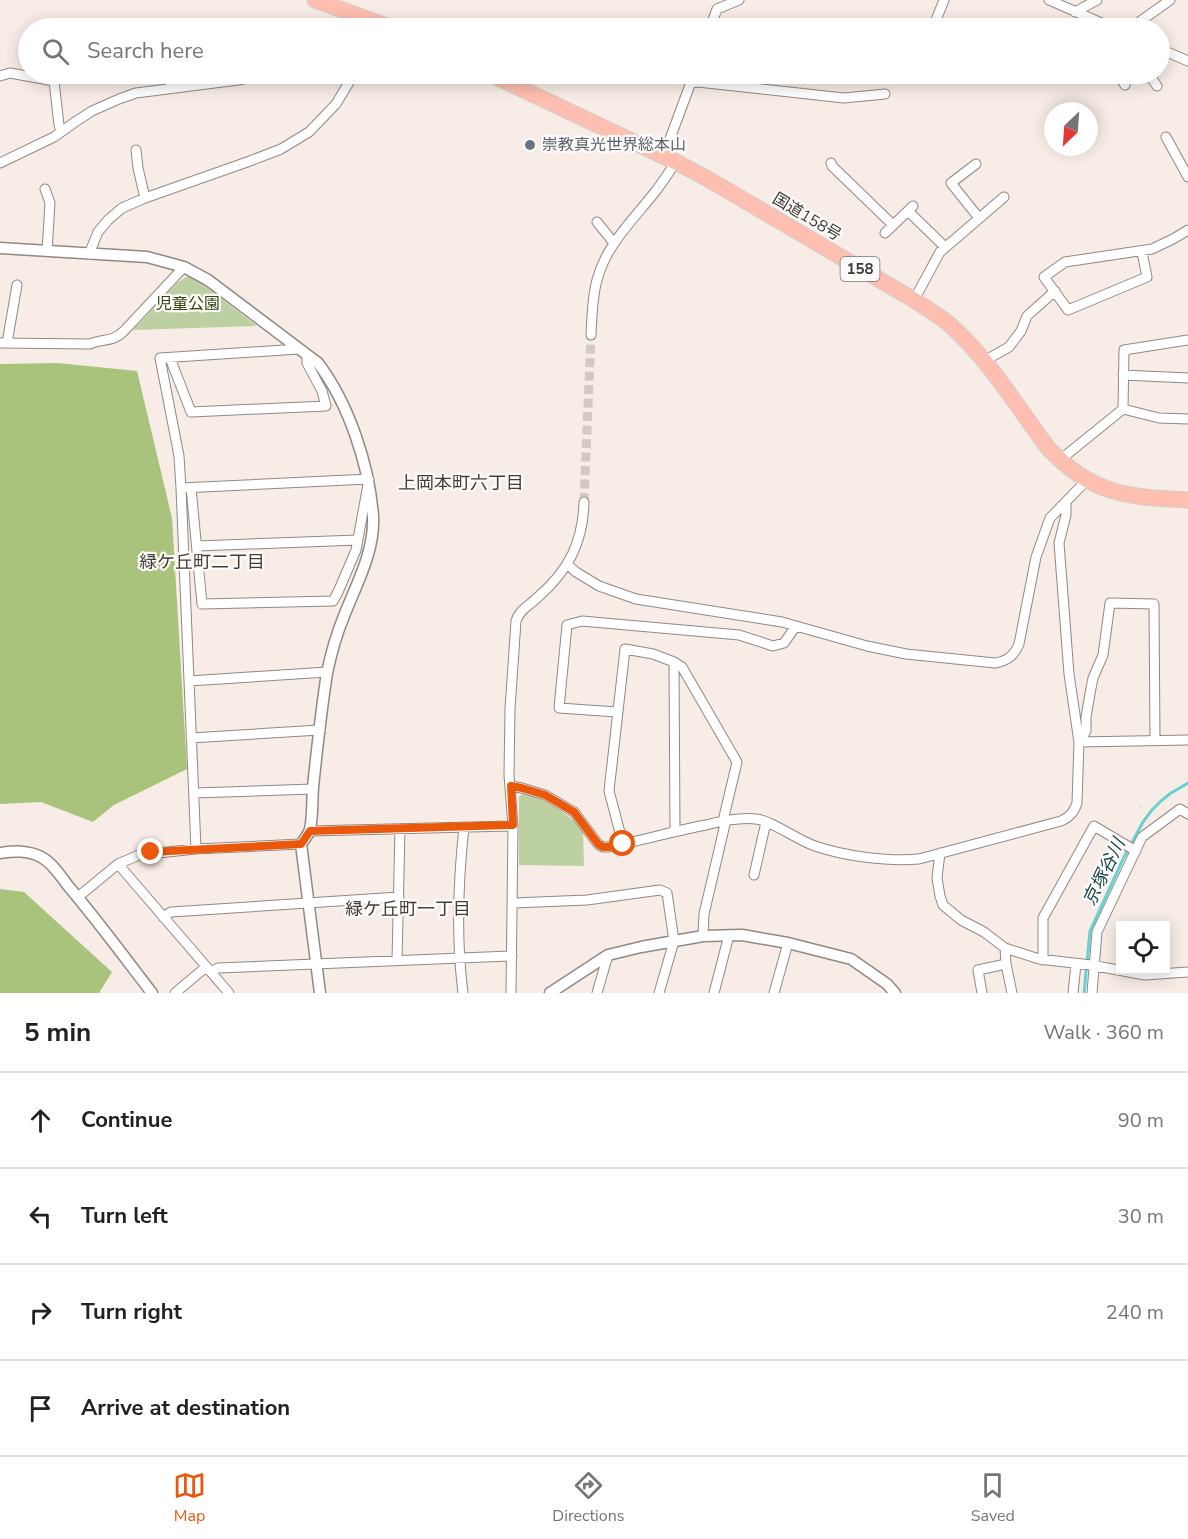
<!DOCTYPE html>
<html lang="en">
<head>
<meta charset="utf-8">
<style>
  :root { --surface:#fff; --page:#f6f6f6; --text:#202124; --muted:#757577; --line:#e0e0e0; --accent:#ea580c }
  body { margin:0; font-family:"Nunito Sans","Noto Sans JP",sans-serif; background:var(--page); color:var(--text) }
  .controls { position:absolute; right:18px; bottom:18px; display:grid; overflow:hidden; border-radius:0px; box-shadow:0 3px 15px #0003 }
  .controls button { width:54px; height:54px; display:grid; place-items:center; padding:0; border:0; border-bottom:2px solid var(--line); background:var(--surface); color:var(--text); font:30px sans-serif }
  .compass { position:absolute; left:1044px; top:102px; width:54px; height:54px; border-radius:50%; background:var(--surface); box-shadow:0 3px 15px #0003; rotate:205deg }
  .stop { position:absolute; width:18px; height:18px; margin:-14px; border:4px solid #ea580c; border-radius:50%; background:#fff }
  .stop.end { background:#ea580c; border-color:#fff; box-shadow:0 2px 6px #0008 }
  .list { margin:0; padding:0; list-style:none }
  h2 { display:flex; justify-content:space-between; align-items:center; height:78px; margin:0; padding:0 24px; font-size:26px }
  h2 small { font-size:20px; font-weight:400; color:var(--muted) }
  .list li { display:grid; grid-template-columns:39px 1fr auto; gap:18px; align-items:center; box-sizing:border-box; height:96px; padding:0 24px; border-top:2px solid var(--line) }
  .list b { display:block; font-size:22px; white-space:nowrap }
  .list em { font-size:20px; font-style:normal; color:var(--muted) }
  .icon { flex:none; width:33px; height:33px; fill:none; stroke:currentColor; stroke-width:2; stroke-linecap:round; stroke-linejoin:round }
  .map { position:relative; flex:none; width:1188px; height:993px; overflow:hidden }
  .search { position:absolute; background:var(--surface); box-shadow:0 3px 15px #0003; left:18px; right:18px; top:18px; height:66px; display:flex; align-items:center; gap:15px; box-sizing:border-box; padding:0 21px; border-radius:33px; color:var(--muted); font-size:22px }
  .sheet { height:462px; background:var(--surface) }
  nav { display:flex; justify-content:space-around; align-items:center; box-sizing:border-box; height:84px; border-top:2px solid var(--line); background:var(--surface); font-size:16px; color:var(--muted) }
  nav a { display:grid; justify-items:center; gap:3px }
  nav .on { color:var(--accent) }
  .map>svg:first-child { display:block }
  .green { fill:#bdd0a1 }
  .forest { fill:#a9c37d }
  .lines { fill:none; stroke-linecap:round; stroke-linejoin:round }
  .stream { stroke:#67d1d5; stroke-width:3 }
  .minor-tunnel { stroke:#d3c9c3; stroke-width:9; stroke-dasharray:9 4.5; stroke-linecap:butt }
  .minor-casing { stroke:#918882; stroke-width:11 }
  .tertiary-casing { stroke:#918882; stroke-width:13 }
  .trunk-casing { stroke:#d0cfcf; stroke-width:17 }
  .minor { stroke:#fff; stroke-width:9 }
  .tertiary { stroke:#fff; stroke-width:10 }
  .trunk { stroke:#febfb0; stroke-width:15 }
  .route { stroke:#ea580c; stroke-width:8 }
  .worship-dot { fill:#6b7280; stroke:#fefcfb; stroke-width:2 }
  .labels { text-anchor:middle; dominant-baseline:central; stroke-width:4.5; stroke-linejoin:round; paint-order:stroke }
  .shield { fill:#fefcfb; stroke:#777472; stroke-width:1.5 }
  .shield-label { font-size:15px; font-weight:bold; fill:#3d3937 }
  .worship-label { font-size:16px; fill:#5b616d; stroke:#fefcfb; text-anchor:start }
  .street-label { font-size:16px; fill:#3d3937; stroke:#fefcfb }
  .park-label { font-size:16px; fill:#31420e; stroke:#fefcfb }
  .neighbourhood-label { font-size:18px; fill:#443c37; stroke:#fefcfb }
  .water-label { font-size:18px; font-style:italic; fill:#154648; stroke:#fefcfb }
</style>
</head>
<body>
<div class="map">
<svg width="1188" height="993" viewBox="0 0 1188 993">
  <rect width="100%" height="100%" fill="#f8ede6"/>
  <path class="green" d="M 186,277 L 191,277 L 198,281 L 257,326 L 133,330 L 177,283 Z
    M 524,792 C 547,801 565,812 583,829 L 584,866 L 519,865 L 519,797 Z"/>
  <path class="forest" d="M 57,363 L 137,371 L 172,518 L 187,769 L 114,805 L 93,822 L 41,802 L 0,804 L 0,364 Z
    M 0,889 L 24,892 L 112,972 L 99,993 L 0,993 Z"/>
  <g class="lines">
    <path class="stream" d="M 1084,993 L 1090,931 L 1123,859 L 1143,822 L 1152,810 L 1161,801 L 1171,793 L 1188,783"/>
    <path class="minor-tunnel" d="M 584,502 L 591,335"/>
    <defs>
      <path id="minor" d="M 1049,0 L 1113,28
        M 1075,12 L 1097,0
        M 936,20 L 944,0
        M 710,28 L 717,9 L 739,0
        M 1131,28 L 1170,0
        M 1160,49 L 1188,61
        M 169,74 L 169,80 L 172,88
        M 1118,74 L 1125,85
        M 1149,74 L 1157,86
        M 0,76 L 10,73 L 54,81 L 59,125 L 61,132
        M 690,83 L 698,82 L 844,98 L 885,94
        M 1166,137 L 1188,177
        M 136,150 L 138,168 L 145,198
        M 664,155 L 694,74
        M 0,163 L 54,137 L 75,122 L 92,111 L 119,99 L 136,93 L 238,80 L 248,78 L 258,74
        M 831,163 L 832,166 L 893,225
        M 976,164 L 951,183 L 979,218
        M 45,189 L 50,203 L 47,251
        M 908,211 L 945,247
        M 597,222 L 614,243
        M 885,233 L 913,206
        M 1142,252 L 1147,277 L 1068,310 L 1044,277 L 1065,262 L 1152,249 L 1173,239 L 1188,230
        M 89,254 L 98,232 L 108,220 L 122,208 L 145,198 L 250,161 L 281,149 L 309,132 L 336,104 L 354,74
        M 914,300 L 940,252 L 1004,197
        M 591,335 C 592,317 592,298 597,280 C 606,245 633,220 655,192 C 663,182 669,172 676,162
        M 0,343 L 90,344 C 103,338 112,343 124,331 L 184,267
        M 7,343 L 17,285
        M 170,358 L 191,412 L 326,406 L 322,391 L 307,363 L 307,355
        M 984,361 L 1009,347 L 1021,331 L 1027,316 L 1055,291
        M 1123,375 L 1188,378
        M 1123,409 L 1159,418 L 1188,419
        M 1060,460 L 1123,409 L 1124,350 L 1188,340
        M 181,488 L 369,479 L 356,550 L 338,592 L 333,601 L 202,604 L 191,488
        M 197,546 L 358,540
        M 567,564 L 576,572 L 599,586 L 636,599 L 782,622 L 867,646 L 906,654 L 995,663 C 1007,661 1014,656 1019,644 L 1036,557 L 1050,518 L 1087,480
        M 674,662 L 682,667 L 737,762 L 723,821
        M 189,681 L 327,672
        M 617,712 L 559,708 L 567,625 L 582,621 L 739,635 L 773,646 L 784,643 L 796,626
        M 191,738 L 320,730
        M 1079,742 L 1086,731 L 1086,717 L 1091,688 L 1093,678 L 1103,655 L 1110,603 L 1154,604 L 1155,740
        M 1079,742 L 1188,740
        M 511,786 L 522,788 L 545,795 L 574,812 L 598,844 L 603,847 L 608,847 C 641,841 673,831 706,825 C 721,821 741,817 756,819 C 773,821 797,840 815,846 C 844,856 888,862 919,859 L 1061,821 C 1070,817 1074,812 1077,803 L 1079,742 L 1069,674 L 1059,543 L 1066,515 L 1066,502
        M 194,793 L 313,789
        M 310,831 L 513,826
        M 623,844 L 609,791 L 625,649 L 653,654 L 674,662 L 675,831
        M 196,849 L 181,488 L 179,456 L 160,358 L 299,349
        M 940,853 L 937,878 L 940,896 L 943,905 L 961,920 L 984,932 L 1005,948 L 1039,959 L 1091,965 L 1145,975 L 1188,972
        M 118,864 L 229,993
        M 754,875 L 766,822
        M 78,897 L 118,864 L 139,855 L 196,849 L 301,844
        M 513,903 L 587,900 L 660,890 L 667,893 L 674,941 L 659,993
        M 163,917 L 171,912 L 399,897
        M 703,936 L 704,914 L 726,820
        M 397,960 L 400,829
        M 1043,960 L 1043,918 L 1094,826 L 1136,851
        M 1006,964 L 1012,993
        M 211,972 L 218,968 L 512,956
        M 175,993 L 206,967
        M 463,993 C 456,938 458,882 464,827
        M 511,993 L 513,826 L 509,775 L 510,709 L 516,621 C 519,610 530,605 538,597 C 568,571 583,543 584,502
        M 597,993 L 608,955
        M 714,993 L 729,935
        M 774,993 L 788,943
        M 982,993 L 978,970 L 1006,964 L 1005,948
        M 1073,993 L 1076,964
        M 1092,993 L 1097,932 L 1142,837 L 1180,809 L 1188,814"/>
      <path id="tertiary" d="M 0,248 L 147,257 L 184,267 L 208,280 L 318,363 C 349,404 369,465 373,516 C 375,551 356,585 344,616 C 336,635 331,654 327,673 C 321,711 317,749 313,787 C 312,798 313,823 309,832 C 307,836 304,840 301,844 L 320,993
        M 0,853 C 14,851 28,850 41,857 C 53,863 61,877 69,887 C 98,921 125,958 152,993
        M 550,993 L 608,955 L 641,947 L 703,936 L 742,935 L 788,943 L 851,959 L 887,984 L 895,993"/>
      <path id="trunk" d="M 315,0 L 392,28
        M 490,74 L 676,162 L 708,179 L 914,300 C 926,308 938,315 949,324 C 988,358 1018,408 1049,449 C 1093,495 1127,497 1188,500"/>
    </defs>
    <use href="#minor" class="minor-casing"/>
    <use href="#tertiary" class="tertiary-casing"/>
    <use href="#trunk" class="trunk-casing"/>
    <use href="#minor" class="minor"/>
    <use href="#tertiary" class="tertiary"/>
    <use href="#trunk" class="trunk"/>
  </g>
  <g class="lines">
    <path class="route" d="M 151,852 L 301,844 L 310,831 L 513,825 L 511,786 L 522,788 L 545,795 L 574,812 L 598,844 L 603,847 L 608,847 L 623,844"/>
  </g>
  <circle class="worship-dot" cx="530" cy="145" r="6"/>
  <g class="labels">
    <rect class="shield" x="840.5" y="257" width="39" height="24" rx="4.5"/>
    <g class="shield-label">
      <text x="860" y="269">158</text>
    </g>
    <g class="worship-label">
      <text x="542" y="145">崇教真光世界総本山</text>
    </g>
    <g class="street-label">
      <text transform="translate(807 217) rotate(31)">国道158号</text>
    </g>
    <g class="park-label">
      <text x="188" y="304">児童公園</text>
    </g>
    <g class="neighbourhood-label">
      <text x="461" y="483">上岡本町六丁目</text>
      <text x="202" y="562">緑ケ丘町二丁目</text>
      <text x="408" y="909">緑ケ丘町一丁目</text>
    </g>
    <g class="water-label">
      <text transform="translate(1104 872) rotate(-64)">京塚谷川</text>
    </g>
  </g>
</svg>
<div class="controls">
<button><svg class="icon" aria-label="locate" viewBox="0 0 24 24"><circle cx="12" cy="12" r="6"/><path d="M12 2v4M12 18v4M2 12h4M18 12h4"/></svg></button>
</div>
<svg class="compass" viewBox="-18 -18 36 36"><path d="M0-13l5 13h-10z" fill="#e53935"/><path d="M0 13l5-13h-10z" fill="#757577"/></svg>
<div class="stop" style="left:623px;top:844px"></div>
<div class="stop end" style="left:151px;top:852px"></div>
<div class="search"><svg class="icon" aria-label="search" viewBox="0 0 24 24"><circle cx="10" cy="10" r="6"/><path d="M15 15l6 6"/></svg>Search here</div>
</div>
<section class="sheet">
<h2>5 min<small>Walk · 360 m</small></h2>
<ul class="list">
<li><svg class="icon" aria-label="ahead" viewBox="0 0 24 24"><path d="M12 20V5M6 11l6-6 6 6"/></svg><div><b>Continue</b></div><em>90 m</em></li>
<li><svg class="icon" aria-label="left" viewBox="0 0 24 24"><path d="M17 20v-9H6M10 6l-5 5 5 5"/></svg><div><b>Turn left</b></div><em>30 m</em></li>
<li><svg class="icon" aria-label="right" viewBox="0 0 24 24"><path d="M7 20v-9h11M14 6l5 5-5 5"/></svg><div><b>Turn right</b></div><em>240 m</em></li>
<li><svg class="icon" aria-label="arrive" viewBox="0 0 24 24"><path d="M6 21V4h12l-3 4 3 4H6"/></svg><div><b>Arrive at destination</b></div></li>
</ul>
</section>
<nav>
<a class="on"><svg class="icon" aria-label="map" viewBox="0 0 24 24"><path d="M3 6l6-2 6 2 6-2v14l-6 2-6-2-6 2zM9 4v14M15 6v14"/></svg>Map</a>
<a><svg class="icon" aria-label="directions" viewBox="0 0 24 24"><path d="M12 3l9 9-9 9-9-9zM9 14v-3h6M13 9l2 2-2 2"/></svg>Directions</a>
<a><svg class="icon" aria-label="saved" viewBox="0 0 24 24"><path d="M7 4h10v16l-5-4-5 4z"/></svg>Saved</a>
</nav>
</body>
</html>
